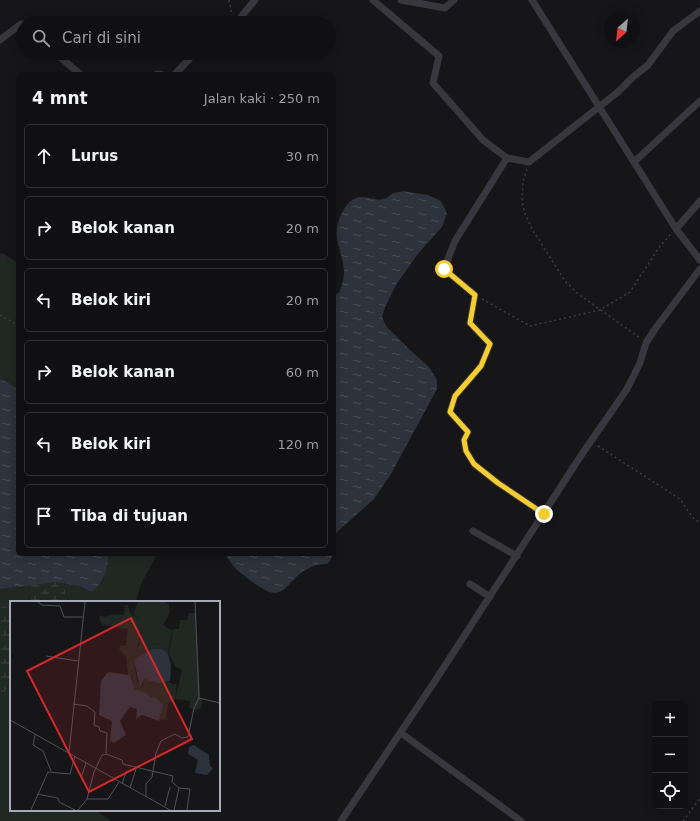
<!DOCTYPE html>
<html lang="id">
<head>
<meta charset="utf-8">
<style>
  :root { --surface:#101012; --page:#1e1e20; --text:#f1f3f6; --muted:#9c9d9f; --line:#303032 }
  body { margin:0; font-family:"DejaVu Sans",sans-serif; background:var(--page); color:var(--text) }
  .controls { position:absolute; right:12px; bottom:12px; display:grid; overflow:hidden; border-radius:6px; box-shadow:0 2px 10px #0003 }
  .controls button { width:36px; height:36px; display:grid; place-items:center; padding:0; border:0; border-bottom:1px solid var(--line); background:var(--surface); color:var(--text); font:20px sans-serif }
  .compass { position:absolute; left:604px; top:12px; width:36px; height:36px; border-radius:50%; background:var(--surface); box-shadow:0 2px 10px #0003; rotate:207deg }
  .stop { position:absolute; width:12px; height:12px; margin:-9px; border:3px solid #f6cd30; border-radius:50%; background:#fff }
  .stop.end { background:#f6cd30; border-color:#fff; box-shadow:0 1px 4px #0008 }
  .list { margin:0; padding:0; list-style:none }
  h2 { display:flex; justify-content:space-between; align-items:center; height:52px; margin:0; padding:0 16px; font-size:17px }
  h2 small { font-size:13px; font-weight:400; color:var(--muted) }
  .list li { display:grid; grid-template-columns:26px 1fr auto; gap:12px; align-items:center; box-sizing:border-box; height:64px; margin:0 8px 8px; padding:0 8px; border:1px solid var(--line); border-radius:6px }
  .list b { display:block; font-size:15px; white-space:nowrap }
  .list em { font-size:13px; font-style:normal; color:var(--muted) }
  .icon { flex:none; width:22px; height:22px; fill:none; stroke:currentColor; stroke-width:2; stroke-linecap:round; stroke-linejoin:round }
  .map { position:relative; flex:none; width:700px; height:821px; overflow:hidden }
  .search { position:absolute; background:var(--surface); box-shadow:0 2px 10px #0003; left:16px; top:16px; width:320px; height:44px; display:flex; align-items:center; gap:10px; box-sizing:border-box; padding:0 14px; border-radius:22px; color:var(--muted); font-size:15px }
  .panel { position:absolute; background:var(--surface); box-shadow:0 2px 10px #0003; left:16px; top:72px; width:320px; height:484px; border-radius:6px }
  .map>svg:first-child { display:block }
  .grass { fill:#202822 }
  .wetland { fill:url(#wetland-marsh) }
  .water { fill:url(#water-ripples) }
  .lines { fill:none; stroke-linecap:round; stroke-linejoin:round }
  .path { stroke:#3d3e44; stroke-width:1.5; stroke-dasharray:2 3; stroke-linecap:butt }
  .street { stroke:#37373d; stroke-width:7 }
  .route { stroke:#f6cd30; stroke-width:5 }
  .inset-road { fill:none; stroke:#505158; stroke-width:1 }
  .view { fill:#d62828; fill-opacity:0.15; stroke:#d62828; stroke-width:2 }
  .inset-edge { fill:none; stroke:#a7aab8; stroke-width:2 }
</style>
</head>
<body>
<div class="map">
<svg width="700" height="821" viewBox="0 0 700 821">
  <defs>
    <pattern id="wetland-marsh" width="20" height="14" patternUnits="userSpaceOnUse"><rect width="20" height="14" fill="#202822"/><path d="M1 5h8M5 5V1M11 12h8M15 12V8" fill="none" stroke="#3e4440"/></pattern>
    <pattern id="water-ripples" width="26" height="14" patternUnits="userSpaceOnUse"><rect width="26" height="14" fill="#2c333c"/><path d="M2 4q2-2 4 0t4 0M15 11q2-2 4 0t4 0" fill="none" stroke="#484e56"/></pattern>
  </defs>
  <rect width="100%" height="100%" fill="#161618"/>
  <path class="grass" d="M 2,253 L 18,263 L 18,389 L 0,378 L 0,254 Z
    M 109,554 L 157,554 L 141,584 L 136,602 L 72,602 L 65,597 L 65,583 L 79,586 L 92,592 L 103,580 Z
    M 28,585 L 30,602 L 11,602 L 11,608 L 0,605 L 0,589 Z
    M 11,685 L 11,810 L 95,810 L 111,821 L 0,821 L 0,696 Z"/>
  <path class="wetland" d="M 56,582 L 65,583 L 65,597 L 72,602 L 30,602 L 28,585 Z
    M 0,605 L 11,608 L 11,685 L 0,696 Z"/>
  <path class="water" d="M 403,191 L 428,195 L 441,201 L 447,213 L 442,227 L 417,255 L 396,285 L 385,307 L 382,317 L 386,326 L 411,351 L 429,367 L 437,380 L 437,389 L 391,474 L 374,499 L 337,532 L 335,537 L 334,545 L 334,295 L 339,293 C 341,287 344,280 344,272 C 343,249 329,237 342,213 C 345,207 348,202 354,199 C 364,193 374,202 384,199 C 388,198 390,194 394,193 C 397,192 401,192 403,191 Z
    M 0,378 L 18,389 L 18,554 L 109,554 C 106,571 106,580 92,592 L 79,586 L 56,582 L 0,589 Z
    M 225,554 L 333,554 L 330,561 L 327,564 C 315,563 303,570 294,579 C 291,582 287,587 283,590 C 281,591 277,593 275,593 C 266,594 243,575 236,569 C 232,565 229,559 225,554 Z"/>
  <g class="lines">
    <path class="path" d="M 229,0 L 232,15
      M 527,169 L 523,181 L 522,201 L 525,214 L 532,229 L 565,281 L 577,293 L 640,338
      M 482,299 L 530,326 L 600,310 L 630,292 L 660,246 L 671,234
      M 0,315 L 18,325
      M 598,446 L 680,499 L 692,517 L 700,523
      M 683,821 L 700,798"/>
    <path class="street" d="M 373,0 L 439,56 L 433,83 L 483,140 L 507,158 L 529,162 L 618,92 L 633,77 L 648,65 L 673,31 L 700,11
      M 401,0 L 445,8 L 454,0
      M 532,0 L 676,229 L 700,260
      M 236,23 L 255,0
      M 0,40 L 21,24 L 23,24
      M 59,53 L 61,58 L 80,74
      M 157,74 L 161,74
      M 175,74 L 195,53
      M 507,158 L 455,241 L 444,269 L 475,295 L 470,323 L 490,344 L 481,366 L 455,396 L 450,412 L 468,432 L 464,440 L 466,451 L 474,464 L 498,483 L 544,514
      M 634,162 L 700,101
      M 676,229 L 700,201
      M 473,531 L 517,556
      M 470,584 L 490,597
      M 401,733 L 521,821
      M 341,821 L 435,681 L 580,457 L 627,389 L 640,363 L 646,343 L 655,329 L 700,269"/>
  </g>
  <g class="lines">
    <path class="route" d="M 444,269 L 475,295 L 470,323 L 490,344 L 481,366 L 455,396 L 450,412 L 468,432 L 464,440 L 466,451 L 474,464 L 498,483 L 544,514"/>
  </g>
  <g transform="translate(10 601)">
    <rect width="210" height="210" fill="#161618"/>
    <path d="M 115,4 L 118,4 L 120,12 L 130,19 L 132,26 L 127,47 L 129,57 L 124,59 L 127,80 L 132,87 L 134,78 L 159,81 L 163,84 L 167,82 L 165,98 L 163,101 L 158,101 L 156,119 L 150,118 L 152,102 L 146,96 L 141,97 L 124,89 L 122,77 L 118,74 L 116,55 L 109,48 L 110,45 L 116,45 L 118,28 L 92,24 L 90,19 L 89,14 L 94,16 L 103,13 L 114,14 ZM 141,42 L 153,44 L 153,49 L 144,48 L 134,54 L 132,51 Z" fill="#202822"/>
    <path d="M 179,12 L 186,12 L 190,97 L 193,98 L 191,107 L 186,109 L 179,107 L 180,100 L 165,98 L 172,69 L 165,65 L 159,53 L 163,28 L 169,28 L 170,19 L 177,19 Z" fill="#202822"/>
    <path d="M 128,1 L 156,1 L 159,4 L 160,12 L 153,24 L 162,30 L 158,53 L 153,49 L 153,44 L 141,42 L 138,49 L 133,51 L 134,54 L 129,57 L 126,54 L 124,51 L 129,45 L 132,26 L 129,24 L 130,19 L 123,13 Z" fill="#202822"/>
    <path d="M 143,48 L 152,48 L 158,53 L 161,64 L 160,80 L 149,82 L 134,78 L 130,87 L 124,59 ZM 98,71 L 120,74 L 125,89 L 136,92 L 141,97 L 146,96 L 153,104 L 149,120 L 132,114 L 126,118 L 127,108 L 120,106 L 110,120 L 116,134 L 104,142 L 100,140 L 102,120 L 89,114 L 91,80 ZM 184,144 L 199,154 L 200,165 L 203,167 L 197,174 L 185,172 L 188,159 L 178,153 L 179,146 Z" fill="#2c333c"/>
    <path class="inset-road" d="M 28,1 L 32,4 L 50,5 L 54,16 L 73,16M 36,55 L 68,60M 189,97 L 210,102M 63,103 L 77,105 L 85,111 L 84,124 L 89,126 L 90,130 L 97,132 L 96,152M 0,119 L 160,209M 25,134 L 23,144 L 33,150 L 41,170M 59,152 L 75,1M 71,177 L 76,162M 112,183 L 116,171 L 127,167M 120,187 L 126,168M 27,193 L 48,197 L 49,201 L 65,209M 136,196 L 136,183 L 142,176 L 146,152 L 151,140 L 165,133 L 172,137 L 178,136 L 184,107 L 189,97 L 185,1M 77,198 L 98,198 L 109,181M 155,205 L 160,186M 21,209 L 38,171 L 60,173 L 65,155M 68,209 L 77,198 L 84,171 L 92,154 L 96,153 L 112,159 L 113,163 L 163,175 L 162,181 L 169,187 L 180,188 L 177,209M 164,209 L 169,187"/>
    <path class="view" d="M 121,17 L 182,138 L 79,191 L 17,70 Z"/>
    <rect width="210" height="210" class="inset-edge"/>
  </g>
</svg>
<div class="controls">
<button>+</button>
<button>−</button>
<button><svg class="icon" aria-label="locate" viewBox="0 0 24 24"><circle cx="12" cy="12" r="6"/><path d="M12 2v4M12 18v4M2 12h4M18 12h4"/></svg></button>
</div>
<svg class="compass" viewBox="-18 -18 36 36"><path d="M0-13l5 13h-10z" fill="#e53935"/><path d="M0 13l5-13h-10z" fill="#9c9d9f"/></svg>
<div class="stop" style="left:444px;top:269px"></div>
<div class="stop end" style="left:544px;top:514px"></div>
<div class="search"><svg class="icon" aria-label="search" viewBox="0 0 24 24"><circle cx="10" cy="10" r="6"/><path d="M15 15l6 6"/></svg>Cari di sini</div>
<section class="panel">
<h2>4 mnt<small>Jalan kaki · 250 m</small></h2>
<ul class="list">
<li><svg class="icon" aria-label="ahead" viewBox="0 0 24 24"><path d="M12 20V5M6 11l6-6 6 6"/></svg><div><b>Lurus</b></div><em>30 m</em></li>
<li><svg class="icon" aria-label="right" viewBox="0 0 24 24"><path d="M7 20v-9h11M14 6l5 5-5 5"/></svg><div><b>Belok kanan</b></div><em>20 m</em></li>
<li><svg class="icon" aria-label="left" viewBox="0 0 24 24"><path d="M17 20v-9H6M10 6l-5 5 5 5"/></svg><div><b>Belok kiri</b></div><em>20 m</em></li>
<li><svg class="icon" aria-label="right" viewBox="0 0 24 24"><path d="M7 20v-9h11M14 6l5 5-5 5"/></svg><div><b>Belok kanan</b></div><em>60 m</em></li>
<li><svg class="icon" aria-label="left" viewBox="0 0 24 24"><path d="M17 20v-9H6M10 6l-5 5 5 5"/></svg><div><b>Belok kiri</b></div><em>120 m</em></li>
<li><svg class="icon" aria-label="arrive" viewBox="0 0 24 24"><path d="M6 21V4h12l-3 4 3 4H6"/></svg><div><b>Tiba di tujuan</b></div></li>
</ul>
</section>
</div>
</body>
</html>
